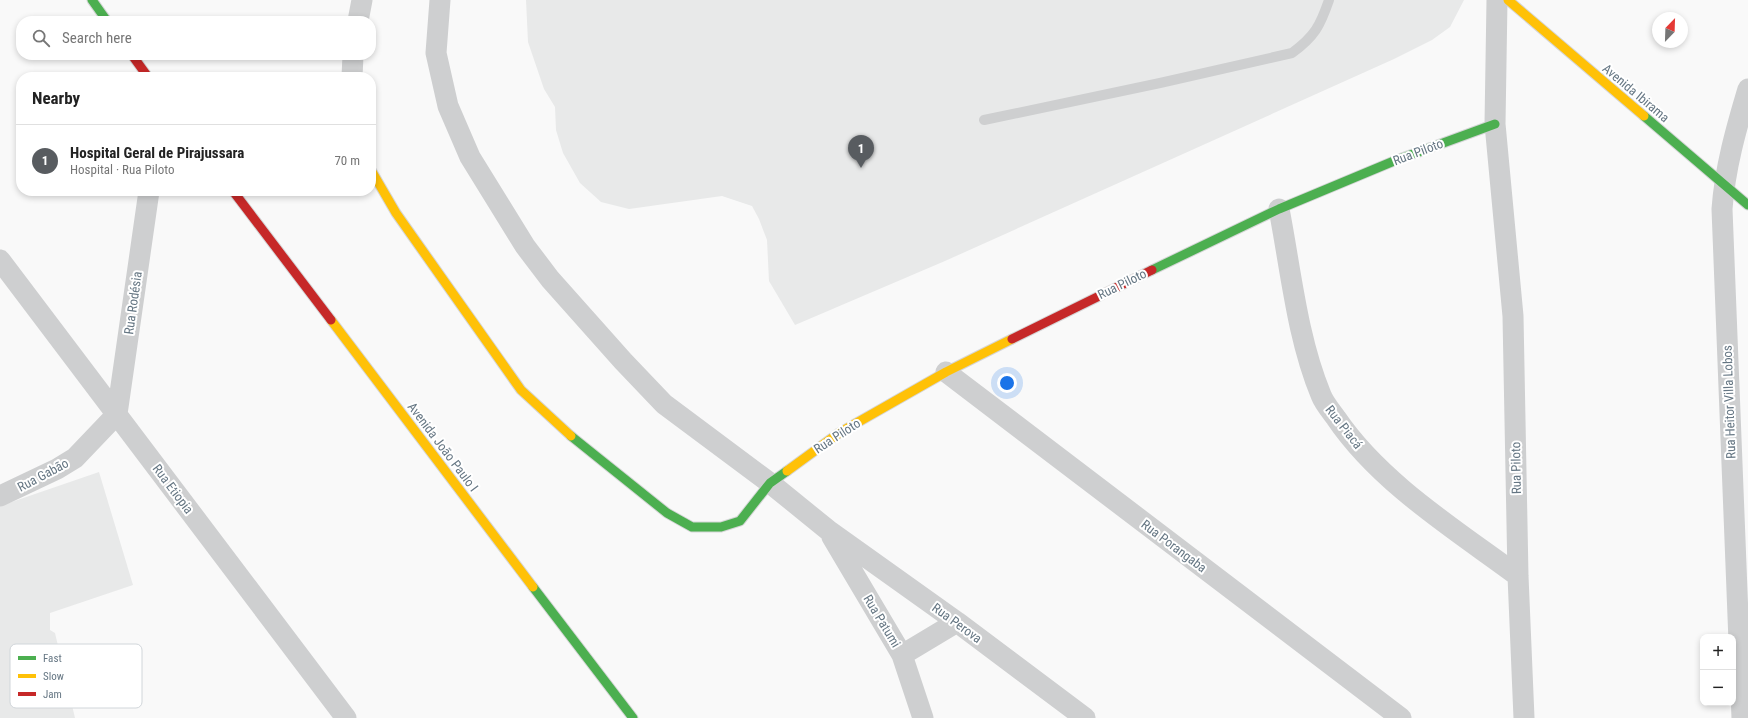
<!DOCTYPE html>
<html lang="en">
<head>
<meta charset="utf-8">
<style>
  :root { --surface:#fff; --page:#f6f6f6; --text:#222; --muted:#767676; --line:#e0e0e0; --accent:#585c60 }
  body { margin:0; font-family:"Roboto Condensed",sans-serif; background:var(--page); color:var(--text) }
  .controls { position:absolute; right:12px; bottom:12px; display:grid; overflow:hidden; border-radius:8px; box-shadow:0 2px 6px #0003 }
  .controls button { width:36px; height:36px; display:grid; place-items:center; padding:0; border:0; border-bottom:1px solid var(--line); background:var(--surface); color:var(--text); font:20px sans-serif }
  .compass { position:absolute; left:1652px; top:12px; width:36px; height:36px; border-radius:50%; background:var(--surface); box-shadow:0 2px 6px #0003; rotate:23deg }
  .you { position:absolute; left:1007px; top:383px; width:14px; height:14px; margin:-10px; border:3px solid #fff; border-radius:50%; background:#1a73e8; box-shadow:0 0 0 6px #1a73e833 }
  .badge { display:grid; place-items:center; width:26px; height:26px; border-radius:50%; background:var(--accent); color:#fff; font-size:13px; font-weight:700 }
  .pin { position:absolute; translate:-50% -33px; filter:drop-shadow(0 1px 2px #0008) }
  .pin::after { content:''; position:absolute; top:21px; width:14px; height:12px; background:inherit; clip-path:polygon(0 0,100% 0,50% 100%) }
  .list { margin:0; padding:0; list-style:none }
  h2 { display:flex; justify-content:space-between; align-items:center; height:52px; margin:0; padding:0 16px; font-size:17px }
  h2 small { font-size:13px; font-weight:400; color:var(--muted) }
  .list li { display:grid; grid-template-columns:26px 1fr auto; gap:12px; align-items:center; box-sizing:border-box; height:72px; padding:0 16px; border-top:1px solid var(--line) }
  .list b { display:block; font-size:15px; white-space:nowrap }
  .list p { margin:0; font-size:13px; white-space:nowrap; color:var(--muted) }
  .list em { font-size:13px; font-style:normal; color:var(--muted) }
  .icon { flex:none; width:22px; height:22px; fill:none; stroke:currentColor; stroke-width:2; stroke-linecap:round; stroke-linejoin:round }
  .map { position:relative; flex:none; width:1748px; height:718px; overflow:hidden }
  .search { position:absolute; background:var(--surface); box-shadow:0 2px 6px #0003; left:16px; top:16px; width:360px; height:44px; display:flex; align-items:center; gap:10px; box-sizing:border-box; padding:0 14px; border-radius:16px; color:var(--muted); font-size:15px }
  .panel { position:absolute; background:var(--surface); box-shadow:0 2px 6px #0003; left:16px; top:72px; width:360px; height:124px; border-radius:16px }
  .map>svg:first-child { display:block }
  .built { fill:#e8e9e9 }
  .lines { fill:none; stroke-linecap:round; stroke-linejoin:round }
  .fast-casing { stroke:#d5d6d7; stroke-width:11 }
  .slow-casing { stroke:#d5d6d7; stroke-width:11 }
  .jam-casing { stroke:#d5d6d7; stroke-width:11 }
  .lane { stroke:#cecfd0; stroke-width:10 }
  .street { stroke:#cecfd0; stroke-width:21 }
  .fast { stroke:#4caf50; stroke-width:9 }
  .slow { stroke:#ffc107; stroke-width:9 }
  .jam { stroke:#c62828; stroke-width:9 }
  .labels { text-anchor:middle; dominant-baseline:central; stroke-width:4; stroke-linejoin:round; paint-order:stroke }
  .street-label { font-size:13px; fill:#657683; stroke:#fff }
  .key { fill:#fff; stroke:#d1d6da; stroke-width:1 }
  .key-label { font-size:11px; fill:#657683 }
</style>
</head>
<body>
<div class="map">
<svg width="1748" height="718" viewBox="0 0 1748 718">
  <rect width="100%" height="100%" fill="#f9f9f9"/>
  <path class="built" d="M 526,0 L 1464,0 L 1450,27 L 1432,40 L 1394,59 L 945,261 L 795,325 L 769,281 L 767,240 L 759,219 L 752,206 L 722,196 L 629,209 L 601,202 L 580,183 L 563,153 L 556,130 L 555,107 L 544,89 L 528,42 Z
    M 99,472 L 133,585 L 50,613 L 50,630 L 55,633 L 75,718 L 0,718 L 0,506 Z"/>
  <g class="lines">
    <defs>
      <path id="fast" d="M 92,0 L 107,21
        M 1644,116 L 1748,205
        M 1152,270 L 1279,209 L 1394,161 L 1495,124
        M 571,436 L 667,513 L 692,527 L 721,527 L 740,521 L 770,483 L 787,471
        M 533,587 L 633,718"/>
      <path id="slow" d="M 1508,0 L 1644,116
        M 371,170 L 396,213 L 521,390 L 571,436
        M 331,320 L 533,587
        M 787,471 L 839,433 L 946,372 L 1012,339"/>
      <path id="jam" d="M 132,55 L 148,77
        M 233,191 L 331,320
        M 1012,339 L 1152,270"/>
    </defs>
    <use href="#fast" class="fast-casing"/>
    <use href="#slow" class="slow-casing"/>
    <use href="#jam" class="jam-casing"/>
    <path class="lane" d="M 984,120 L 1160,83 L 1292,53 C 1315,36 1320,26 1329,0"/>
    <path class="street" d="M 440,0 L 436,53 L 448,106 L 470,157 L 525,246 L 550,279 L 623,361 L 664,404 L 770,483 L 828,530 L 957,622 L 1085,718
      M 1497,0 L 1495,124 L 1513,316 L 1518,576 L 1524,718
      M 358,21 L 362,0
      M 352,77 L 353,55
      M 1279,209 C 1291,271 1297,337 1321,395 C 1324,403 1331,411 1336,418 C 1380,483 1456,530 1518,576
      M 0,260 L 346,718
      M 946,372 L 1401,718
      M 0,496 L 57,469 L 75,458 L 117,414 L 149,191
      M 832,537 L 902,655 L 923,718
      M 902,655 L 957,622
      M 1742,718 L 1722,209 C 1725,168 1736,129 1748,89"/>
    <use href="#fast" class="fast"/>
    <use href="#slow" class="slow"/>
    <use href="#jam" class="jam"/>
  </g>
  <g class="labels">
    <g class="street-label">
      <text transform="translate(1636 93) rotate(40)">Avenida Ibirama</text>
      <text transform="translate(1418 152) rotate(-21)">Rua Piloto</text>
      <text transform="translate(1122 284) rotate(-26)">Rua Piloto</text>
      <text transform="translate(133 303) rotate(-82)">Rua Rodésia</text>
      <text transform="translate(1729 402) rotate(-92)">Rua Heitor Villa Lobos</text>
      <text transform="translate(1344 427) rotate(52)">Rua Piacá</text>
      <text transform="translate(837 436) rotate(-33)">Rua Piloto</text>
      <text transform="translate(443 447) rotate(53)">Avenida João Paulo I</text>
      <text transform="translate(1516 468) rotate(-91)">Rua Piloto</text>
      <text transform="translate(43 475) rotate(-28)">Rua Gabão</text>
      <text transform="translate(173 489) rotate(53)">Rua Etiopia</text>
      <text transform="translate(1174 546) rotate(37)">Rua Porangaba</text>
      <text transform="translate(882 621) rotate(59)">Rua Patumi</text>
      <text transform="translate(957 623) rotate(36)">Rua Perova</text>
    </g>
  </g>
  <rect x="10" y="644" width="132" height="64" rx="6" class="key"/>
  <rect x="18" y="656" width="18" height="4" fill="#4caf50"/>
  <rect x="18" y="674" width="18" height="4" fill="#ffc107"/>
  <rect x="18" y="692" width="18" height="4" fill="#c62828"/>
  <g class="key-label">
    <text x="43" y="662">Fast</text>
    <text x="43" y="680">Slow</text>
    <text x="43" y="698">Jam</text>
  </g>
</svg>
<div class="controls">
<button>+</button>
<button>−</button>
</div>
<svg class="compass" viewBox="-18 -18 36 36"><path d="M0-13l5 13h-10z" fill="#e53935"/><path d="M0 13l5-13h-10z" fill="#767676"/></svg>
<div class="you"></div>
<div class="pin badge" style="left:861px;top:168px">1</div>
<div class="search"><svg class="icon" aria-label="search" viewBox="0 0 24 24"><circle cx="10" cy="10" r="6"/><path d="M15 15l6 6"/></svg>Search here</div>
<section class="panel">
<h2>Nearby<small></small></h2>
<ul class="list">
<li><span class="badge">1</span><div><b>Hospital Geral de Pirajussara</b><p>Hospital · Rua Piloto</p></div><em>70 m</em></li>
</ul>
</section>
</div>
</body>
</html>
